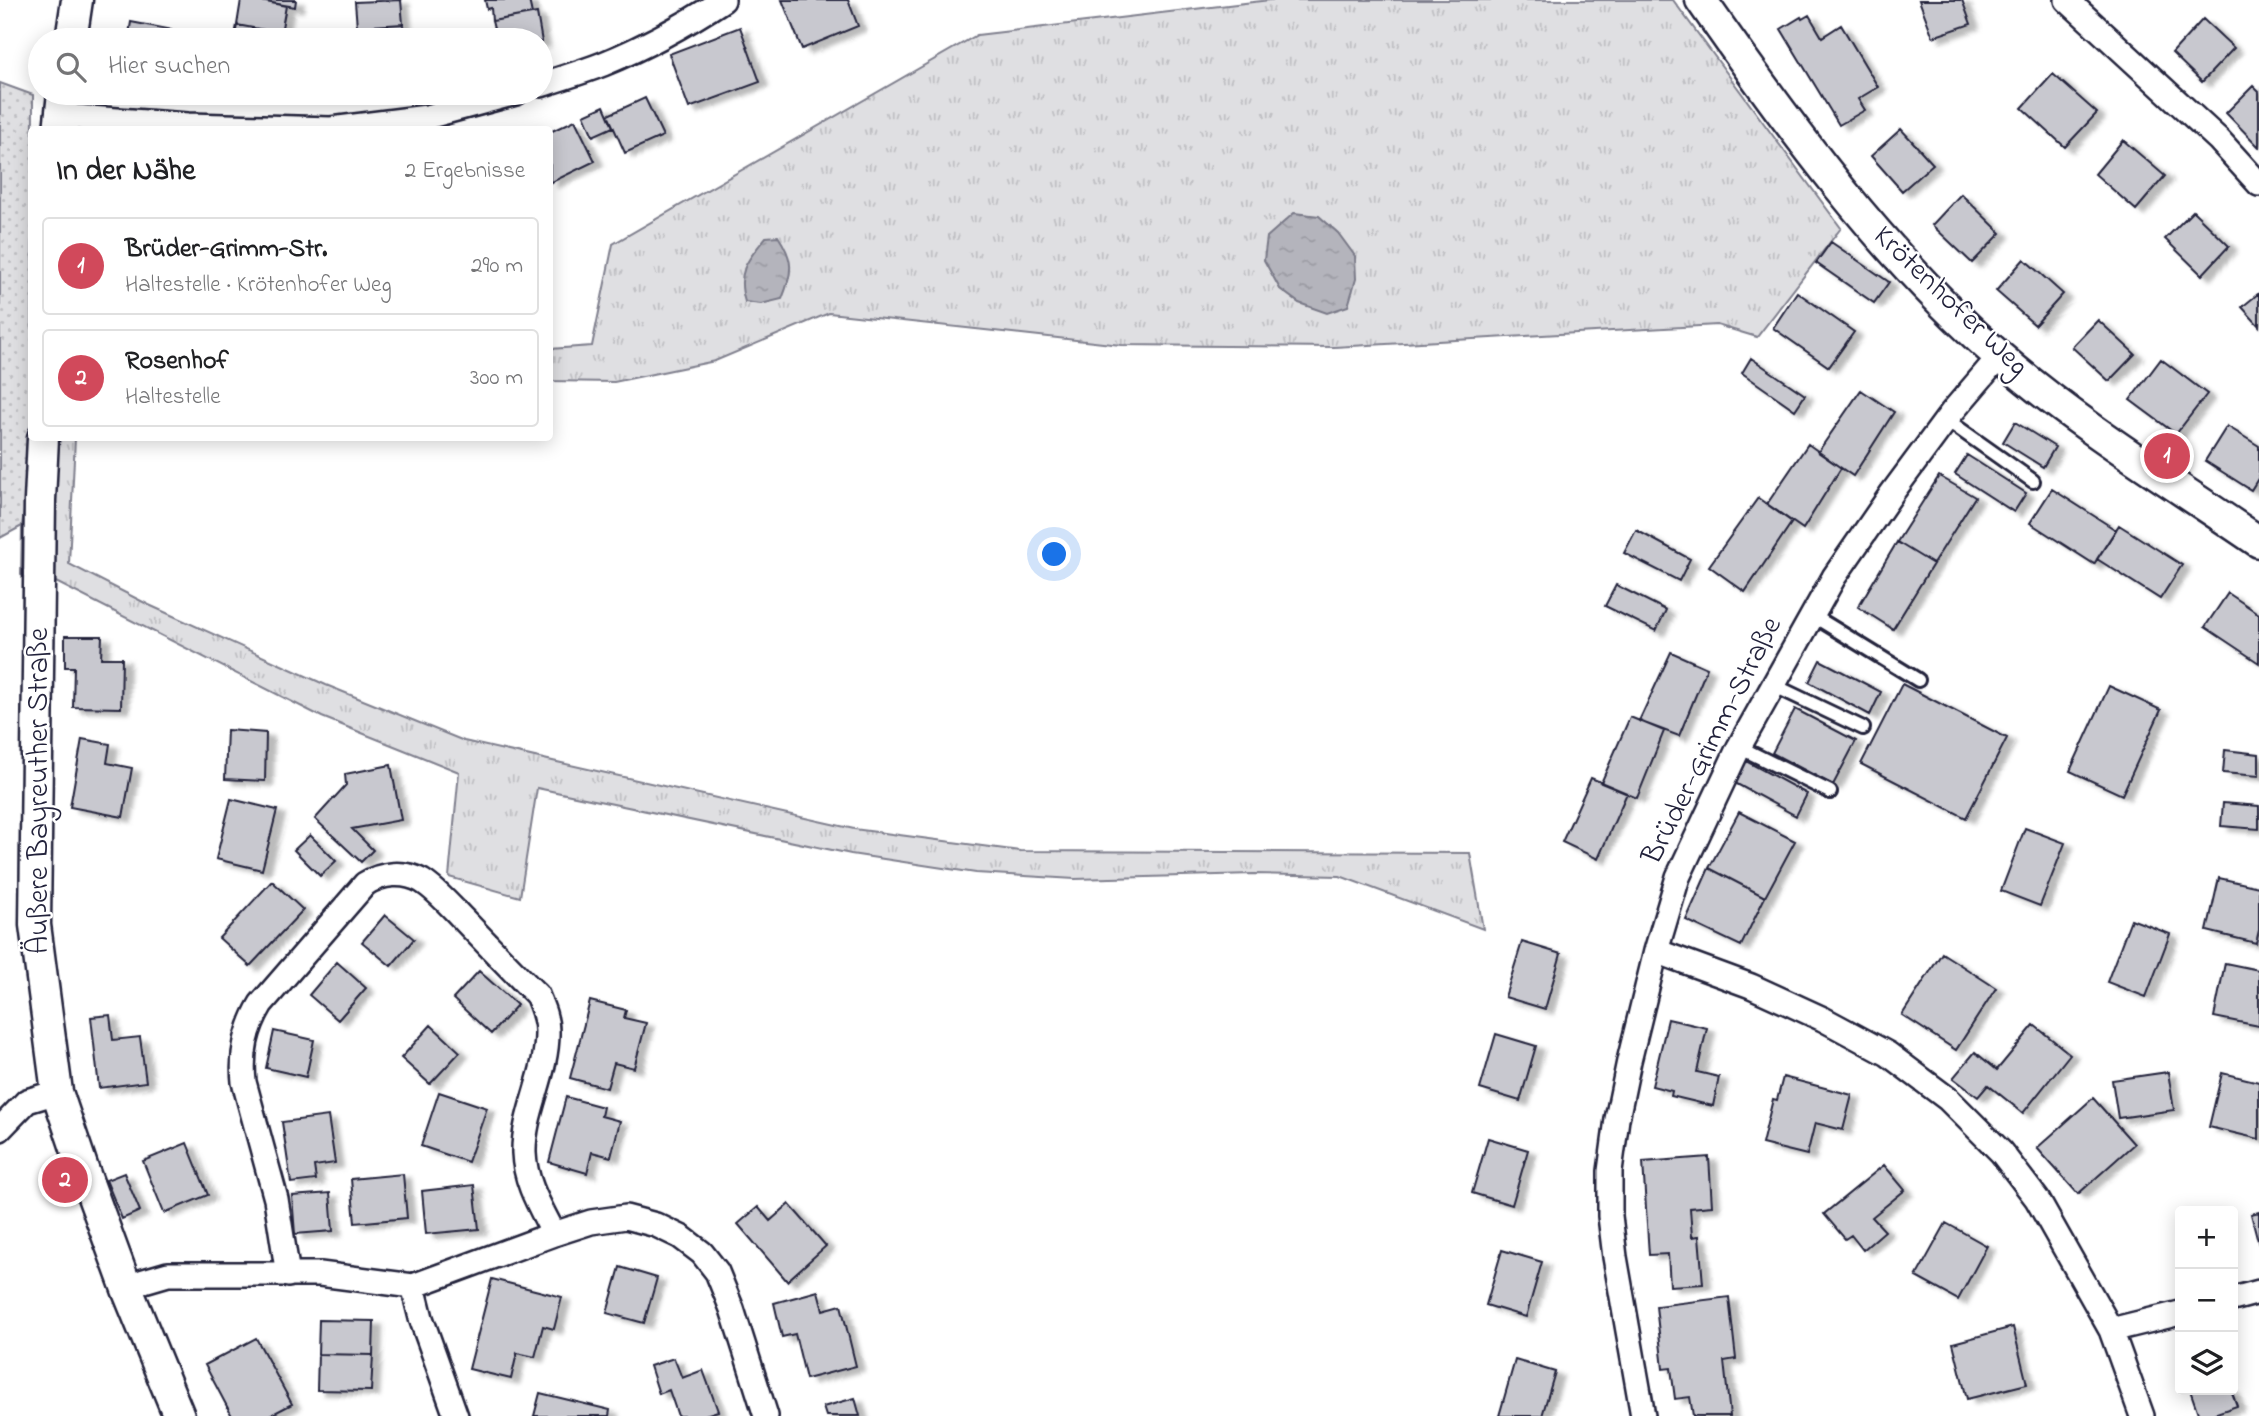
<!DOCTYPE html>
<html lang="de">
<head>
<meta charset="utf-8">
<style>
  :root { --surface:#fff; --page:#f6f6f6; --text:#202124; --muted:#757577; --line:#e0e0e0; --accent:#d1495b }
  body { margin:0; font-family:"Indie Flower",sans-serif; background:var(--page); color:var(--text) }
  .controls { position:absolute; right:21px; bottom:21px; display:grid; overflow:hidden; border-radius:7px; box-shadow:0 4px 18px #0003 }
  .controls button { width:63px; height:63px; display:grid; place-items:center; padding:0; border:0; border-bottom:2px solid var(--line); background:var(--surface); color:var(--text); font:35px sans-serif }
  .you { position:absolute; left:1055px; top:555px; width:24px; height:24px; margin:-18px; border:5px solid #fff; border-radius:50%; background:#1a73e8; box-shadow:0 0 0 10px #1a73e833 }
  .badge { display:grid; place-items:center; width:46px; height:46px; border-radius:50%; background:var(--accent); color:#fff; font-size:23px; font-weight:700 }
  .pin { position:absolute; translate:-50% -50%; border:4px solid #fff; box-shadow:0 2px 7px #0006 }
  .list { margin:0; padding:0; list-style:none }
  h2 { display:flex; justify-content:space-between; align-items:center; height:91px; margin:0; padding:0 28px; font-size:30px }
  h2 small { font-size:23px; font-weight:400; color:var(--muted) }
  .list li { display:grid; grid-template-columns:46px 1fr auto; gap:21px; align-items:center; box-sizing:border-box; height:98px; margin:0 14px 14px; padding:0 14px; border:2px solid var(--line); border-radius:7px }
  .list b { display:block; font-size:26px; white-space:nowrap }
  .list p { margin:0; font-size:23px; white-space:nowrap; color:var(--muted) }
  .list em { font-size:23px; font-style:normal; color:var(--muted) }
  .icon { flex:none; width:38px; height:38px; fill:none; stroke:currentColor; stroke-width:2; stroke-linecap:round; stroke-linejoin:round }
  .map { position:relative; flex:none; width:2259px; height:1416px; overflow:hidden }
  .search { position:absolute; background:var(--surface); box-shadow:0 4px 18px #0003; left:28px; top:28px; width:525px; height:77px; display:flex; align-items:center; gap:18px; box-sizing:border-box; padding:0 24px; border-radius:38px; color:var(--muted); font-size:26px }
  .panel { position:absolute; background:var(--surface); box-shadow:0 4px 18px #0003; left:28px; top:126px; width:525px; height:315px; border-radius:7px }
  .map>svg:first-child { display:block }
  .grass { fill:url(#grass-tufts); stroke:#80808e; stroke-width:2 }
  .park { fill:url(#park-dots); stroke:#80808e; stroke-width:2 }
  .water { fill:url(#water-ripples); stroke:#7a7a88; stroke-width:2 }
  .building { fill:#c8c8cf; stroke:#22223b; stroke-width:2; filter:url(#shadow) }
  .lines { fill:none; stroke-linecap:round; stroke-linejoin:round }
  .service-casing { stroke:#22223b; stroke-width:18 }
  .minor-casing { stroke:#22223b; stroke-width:28 }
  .tertiary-casing { stroke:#22223b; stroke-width:35 }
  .service { stroke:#fff; stroke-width:12 }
  .minor { stroke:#fff; stroke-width:23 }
  .tertiary { stroke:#fff; stroke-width:30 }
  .labels { text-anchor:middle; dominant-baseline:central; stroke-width:5; stroke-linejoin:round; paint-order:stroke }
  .street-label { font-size:30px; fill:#22223b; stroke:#fff }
</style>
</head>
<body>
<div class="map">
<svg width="2259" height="1416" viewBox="0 0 2259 1416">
  <defs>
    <pattern id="grass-tufts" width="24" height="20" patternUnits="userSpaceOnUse" patternTransform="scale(1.75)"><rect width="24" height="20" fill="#dfdfe2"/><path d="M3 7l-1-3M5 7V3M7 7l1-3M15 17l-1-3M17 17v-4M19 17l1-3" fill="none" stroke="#bfbfc3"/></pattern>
    <pattern id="park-dots" width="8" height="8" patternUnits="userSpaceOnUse" patternTransform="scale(1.75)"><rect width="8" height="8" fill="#dfdfe2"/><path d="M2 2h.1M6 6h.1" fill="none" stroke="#bfbfc3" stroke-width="1.8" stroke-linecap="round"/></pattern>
    <pattern id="water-ripples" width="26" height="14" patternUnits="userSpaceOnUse" patternTransform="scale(1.75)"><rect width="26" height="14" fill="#b4b4bc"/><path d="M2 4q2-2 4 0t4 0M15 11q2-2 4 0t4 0" fill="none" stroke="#9a9aa2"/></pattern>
    <filter id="shadow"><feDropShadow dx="8" dy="4.5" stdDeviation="2" flood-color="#0004"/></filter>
  </defs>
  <rect width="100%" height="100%" fill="#fff"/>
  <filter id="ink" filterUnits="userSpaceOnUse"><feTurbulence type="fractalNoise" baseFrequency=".0143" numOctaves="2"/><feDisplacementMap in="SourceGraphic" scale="14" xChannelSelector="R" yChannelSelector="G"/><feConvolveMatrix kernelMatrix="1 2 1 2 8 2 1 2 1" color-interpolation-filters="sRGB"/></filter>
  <g filter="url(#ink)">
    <path class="grass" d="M 1270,0 L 1673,0 L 1841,228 L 1757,337 L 1717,325 L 1334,347 L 1121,345 L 829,313 L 715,361 L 614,382 L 550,381 L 550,349 L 592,346 L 613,244 L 977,35 Z
      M 34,438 L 75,438 L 69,564 L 149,605 L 326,685 L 464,741 L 854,829 L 1020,851 L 1470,853 L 1483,929 L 1340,876 L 1253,874 L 1075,879 L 976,873 L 851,854 L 537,788 L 520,897 L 449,877 L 459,772 L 322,717 L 50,579 L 21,575 L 22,526 Z"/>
    <path class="park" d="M 0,83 L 33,95 L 32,438 L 34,438 L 22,526 L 0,538 Z"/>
    <path class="water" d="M 1294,213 L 1319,216 L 1338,233 L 1355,256 L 1356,279 L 1348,306 L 1327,313 L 1299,303 L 1280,289 L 1264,260 L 1267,237 Z
      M 778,236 C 794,260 793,272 782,299 L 761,304 L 745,302 C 736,272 747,260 766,237 Z"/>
    <path class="building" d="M 241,0 L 256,0 L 286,6 L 281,33 L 237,25 Z
      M 256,0 L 296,0 L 295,7 Z
      M 401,0 L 403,24 L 357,27 L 355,2 Z
      M 485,0 L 529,0 L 532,14 L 492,21 L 491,8 L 487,9 Z
      M 782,0 L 848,0 L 858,26 L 802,49 Z
      M 1919,0 L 1962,0 L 1971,24 L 1933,37 Z
      M 537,13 L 542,42 L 500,40 L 498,32 L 495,33 L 492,21 Z
      M 1809,15 L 1822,37 L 1841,25 L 1878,87 L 1858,99 L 1865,110 L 1839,125 L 1781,29 L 1801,17 L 1802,19 Z
      M 2203,19 L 2234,48 L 2202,82 L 2172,53 Z
      M 131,22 L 178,31 L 176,40 L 128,40 Z
      M 403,24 L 404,40 L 358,40 L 357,27 Z
      M 237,25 L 281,33 L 280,40 L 234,40 Z
      M 740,27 L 760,82 L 689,108 L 669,54 Z
      M 2053,74 L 2097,113 L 2065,147 L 2022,108 Z
      M 2253,86 L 2259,92 L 2259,147 L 2226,113 Z
      M 645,98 L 663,136 L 625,153 L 608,115 Z
      M 604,106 L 613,127 L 593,136 L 584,115 Z
      M 575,120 L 595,161 L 550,183 L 550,132 Z
      M 1901,129 L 1933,164 L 1902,191 L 1871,156 Z
      M 2123,140 L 2165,176 L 2136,210 L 2095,174 Z
      M 1961,194 L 2001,233 L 1972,263 L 1932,225 Z
      M 2193,211 L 2229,246 L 2202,275 L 2165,239 Z
      M 1831,242 L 1889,282 L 1874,303 L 1816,263 Z
      M 2024,259 L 2063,294 L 2035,325 L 1996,291 Z
      M 1797,292 L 1854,332 L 1829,367 L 1773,328 Z
      M 2259,293 L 2259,326 L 2242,307 Z
      M 2098,320 L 2135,354 L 2109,381 L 2072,347 Z
      M 1751,358 L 1805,395 L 1795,410 L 1742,373 Z
      M 2161,359 L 2207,394 L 2176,434 L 2130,400 Z
      M 1861,390 L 1894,412 L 1853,476 L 1818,452 Z
      M 2015,422 L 2055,447 L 2043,467 L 2003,442 Z
      M 2227,426 L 2259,446 L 2259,477 L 2251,490 L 2205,461 Z
      M 1808,444 L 1841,468 L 1803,529 L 1767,504 Z
      M 1967,455 L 2026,493 L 2014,512 L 1955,474 Z
      M 1939,476 L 1975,497 L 1933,564 L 1897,542 Z
      M 2052,489 L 2116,530 L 2094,564 L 2030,523 Z
      M 1758,498 L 1792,522 L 1745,592 L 1709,566 Z
      M 2119,525 L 2182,565 L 2160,599 L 2097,559 Z
      M 1636,530 L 1690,559 L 1679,581 L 1624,553 Z
      M 1897,542 L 1933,564 L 1893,629 L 1858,607 Z
      M 1616,585 L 1666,610 L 1656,631 L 1605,606 Z
      M 2228,593 L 2259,614 L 2259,663 L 2205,627 Z
      M 65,636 L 102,636 L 101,658 L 122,658 L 121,708 L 73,707 L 74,667 L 65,667 Z
      M 1671,652 L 1707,668 L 1679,736 L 1639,721 Z
      M 1820,660 L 1881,692 L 1870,715 L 1809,682 Z
      M 1902,684 L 2007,738 L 1966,818 L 1861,764 Z
      M 2109,686 L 2161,710 L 2122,795 L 2070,771 Z
      M 1795,709 L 1856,741 L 1833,785 L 1772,753 Z
      M 1630,717 L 1664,731 L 1637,798 L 1601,783 Z
      M 227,730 L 266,733 L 265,781 L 225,779 Z
      M 82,739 L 110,744 L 107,763 L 132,768 L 123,817 L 70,807 Z
      M 2225,750 L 2259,754 L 2259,776 L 2223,773 Z
      M 1746,761 L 1807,794 L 1796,816 L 1735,783 Z
      M 391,765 L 401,820 L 352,829 L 373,850 L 361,862 L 315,819 L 346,785 L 345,774 Z
      M 1591,778 L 1627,793 L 1598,859 L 1562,842 Z
      M 231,799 L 277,810 L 262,870 L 216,859 Z
      M 2223,803 L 2259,806 L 2259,829 L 2221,826 Z
      M 1739,812 L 1795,841 L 1765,897 L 1709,868 Z
      M 2025,828 L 2065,843 L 2040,906 L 2001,891 Z
      M 310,835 L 336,861 L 320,876 L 294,850 Z
      M 1709,868 L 1765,897 L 1741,946 L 1686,920 Z
      M 2219,878 L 2259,887 L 2259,930 L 2256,943 L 2207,931 Z
      M 272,881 L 303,910 L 250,966 L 219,938 Z
      M 385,915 L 414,939 L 391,966 L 362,942 Z
      M 2131,919 L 2170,934 L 2146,997 L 2107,982 Z
      M 1522,942 L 1561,954 L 1545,1009 L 1505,997 Z
      M 1942,953 L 1996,988 L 1956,1050 L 1902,1015 Z
      M 337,962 L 366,988 L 338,1020 L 309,995 Z
      M 2225,963 L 2259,970 L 2259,1026 L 2214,1017 Z
      M 479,971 L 517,1005 L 491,1034 L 453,999 Z
      M 590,1001 L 626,1010 L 624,1018 L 646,1023 L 634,1068 L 614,1063 L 607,1088 L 570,1078 Z
      M 110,1015 L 113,1040 L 140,1037 L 146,1082 L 99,1088 L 91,1017 Z
      M 1668,1019 L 1707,1028 L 1697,1072 L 1719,1077 L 1713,1106 L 1671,1096 L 1672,1091 L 1652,1086 Z
      M 431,1025 L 460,1052 L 430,1084 L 401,1058 Z
      M 2034,1025 L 2070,1054 L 2023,1113 L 1988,1085 L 1978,1097 L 1953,1078 L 1975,1052 L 1997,1070 Z
      M 274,1031 L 314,1040 L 306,1077 L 266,1068 Z
      M 1496,1034 L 1536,1046 L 1520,1101 L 1480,1089 Z
      M 2168,1072 L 2174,1110 L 2118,1118 L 2112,1080 Z
      M 2222,1073 L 2259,1082 L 2259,1139 L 2209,1127 Z
      M 1783,1077 L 1852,1095 L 1843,1130 L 1815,1123 L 1807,1155 L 1762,1144 L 1773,1099 L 1777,1100 Z
      M 439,1092 L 487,1108 L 468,1162 L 421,1146 Z
      M 566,1097 L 603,1107 L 601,1116 L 620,1121 L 611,1157 L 592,1152 L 587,1173 L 549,1162 Z
      M 2093,1098 L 2134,1144 L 2078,1194 L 2037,1148 Z
      M 328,1116 L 335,1163 L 314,1166 L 316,1180 L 291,1183 L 282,1122 Z
      M 1488,1138 L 1528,1150 L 1512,1205 L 1472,1193 Z
      M 187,1143 L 208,1195 L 164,1213 L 143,1161 Z
      M 1709,1157 L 1712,1206 L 1690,1208 L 1692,1237 L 1699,1236 L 1703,1284 L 1670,1286 L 1668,1254 L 1649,1255 L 1643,1162 Z
      M 1884,1165 L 1905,1190 L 1872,1217 L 1885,1231 L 1863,1250 L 1851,1235 L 1845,1239 L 1824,1214 Z
      M 124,1173 L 140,1211 L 122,1219 L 106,1180 Z
      M 403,1174 L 407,1218 L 355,1223 L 351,1179 Z
      M 474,1185 L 479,1229 L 426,1234 L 422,1191 Z
      M 330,1193 L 333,1231 L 295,1234 L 292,1196 Z
      M 789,1204 L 826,1246 L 787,1281 L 738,1224 L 758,1207 L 770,1221 Z
      M 2259,1212 L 2259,1245 L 2251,1214 Z
      M 1946,1223 L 1987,1246 L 1958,1300 L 1916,1277 Z
      M 1502,1250 L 1542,1262 L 1526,1317 L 1486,1305 Z
      M 620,1267 L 657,1278 L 644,1323 L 607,1313 Z
      M 492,1279 L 562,1297 L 554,1329 L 543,1326 L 535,1357 L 517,1353 L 511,1379 L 469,1369 Z
      M 818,1291 L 823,1310 L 841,1305 L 856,1366 L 806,1379 L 795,1334 L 782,1337 L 774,1303 Z
      M 1729,1297 L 1736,1359 L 1724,1361 L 1730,1416 L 1693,1416 L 1690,1397 L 1675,1399 L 1671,1368 L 1663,1369 L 1656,1306 Z
      M 319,1320 L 374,1321 L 373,1355 L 318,1354 Z
      M 2013,1327 L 2027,1384 L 1967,1399 L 1953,1343 Z
      M 256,1338 L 292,1404 L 269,1416 L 232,1416 L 205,1365 Z
      M 318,1354 L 373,1355 L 371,1391 L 317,1390 Z
      M 674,1358 L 682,1378 L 703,1370 L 718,1411 L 702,1416 L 678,1416 L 669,1390 L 659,1394 L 650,1366 Z
      M 1515,1360 L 1555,1372 L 1542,1416 L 1499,1416 Z
      M 2190,1390 L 2231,1390 L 2237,1406 L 2208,1416 L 2199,1416 Z
      M 540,1393 L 610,1410 L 609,1416 L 534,1416 Z
      M 855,1398 L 860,1416 L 826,1416 L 823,1407 Z"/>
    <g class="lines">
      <defs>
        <path id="service" d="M 1947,420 L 2033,481
          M 1812,615 L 1918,680
          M 1773,685 L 1863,728
          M 1739,747 L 1830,792"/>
        <path id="minor" d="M 2067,0 L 2219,140 L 2259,184
          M 541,85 C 561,78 583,72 603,64 C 645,47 685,25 723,0
          M 61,116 L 188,125 L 331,129 L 427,117 L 516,93
          M 1656,951 L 1751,986 L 1823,1019 L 1888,1054 L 1948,1099 L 2001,1152 L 2037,1199 L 2111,1330 L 2142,1416
          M 0,1129 L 27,1101 L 57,1092
          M 288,1275 L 276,1199 L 244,1082 C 241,1053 246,1029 261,1004 L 365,884 C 382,873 404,871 422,881 C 438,891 452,908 465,921 C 489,946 513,971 537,995 C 542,1007 547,1018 547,1031 C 548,1073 523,1112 524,1153 C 525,1183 541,1208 554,1234
          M 413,1286 L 421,1318 L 456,1416
          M 127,1289 L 144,1281 L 168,1274 L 320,1274 L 413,1286 L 554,1234 L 591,1222 L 626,1217 L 656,1225 L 681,1237 L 702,1253 L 717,1272 L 732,1309 L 766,1416
          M 2233,1299 L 2259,1292
          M 2111,1330 L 2180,1313
          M 1643,1416 L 1615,1257 L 1610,1216 L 1610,1171 L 1617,1119 L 1629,1061 L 1656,951 L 1678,877 L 1739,747 L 1834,577 L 1892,493 L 1952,412 L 1999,357"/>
        <path id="tertiary" d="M 1701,0 C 1788,125 1884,257 2000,357 C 2080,427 2172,482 2259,542
          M 71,40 L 77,0
          M 59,130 L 63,93
          M 43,438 L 40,500 L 35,925 L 57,1092 L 84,1172 L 127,1289 L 179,1416"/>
      </defs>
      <use href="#service" class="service-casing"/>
      <use href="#minor" class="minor-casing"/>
      <use href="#tertiary" class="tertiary-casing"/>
      <use href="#service" class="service"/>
      <use href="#minor" class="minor"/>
      <use href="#tertiary" class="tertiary"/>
    </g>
  </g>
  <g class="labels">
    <g class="street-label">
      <text transform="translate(1950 302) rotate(44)">Krötenhofer Weg</text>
      <text transform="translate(1713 741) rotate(-63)">Brüder-Grimm-Straße</text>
      <text transform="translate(40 791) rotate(-90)">Äußere Bayreuther Straße</text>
    </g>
  </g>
</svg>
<div class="controls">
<button>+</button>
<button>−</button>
<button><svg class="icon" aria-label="layers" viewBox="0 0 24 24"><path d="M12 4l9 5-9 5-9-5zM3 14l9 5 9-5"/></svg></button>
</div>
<div class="you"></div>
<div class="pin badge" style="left:2167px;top:456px">1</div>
<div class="pin badge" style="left:65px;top:1180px">2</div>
<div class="search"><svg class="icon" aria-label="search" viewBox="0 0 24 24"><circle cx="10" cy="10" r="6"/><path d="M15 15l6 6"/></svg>Hier suchen</div>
<section class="panel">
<h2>In der Nähe<small>2 Ergebnisse</small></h2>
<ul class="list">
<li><span class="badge">1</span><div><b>Brüder-Grimm-Str.</b><p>Haltestelle · Krötenhofer Weg</p></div><em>290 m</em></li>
<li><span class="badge">2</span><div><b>Rosenhof</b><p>Haltestelle</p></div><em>300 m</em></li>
</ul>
</section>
</div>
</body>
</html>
